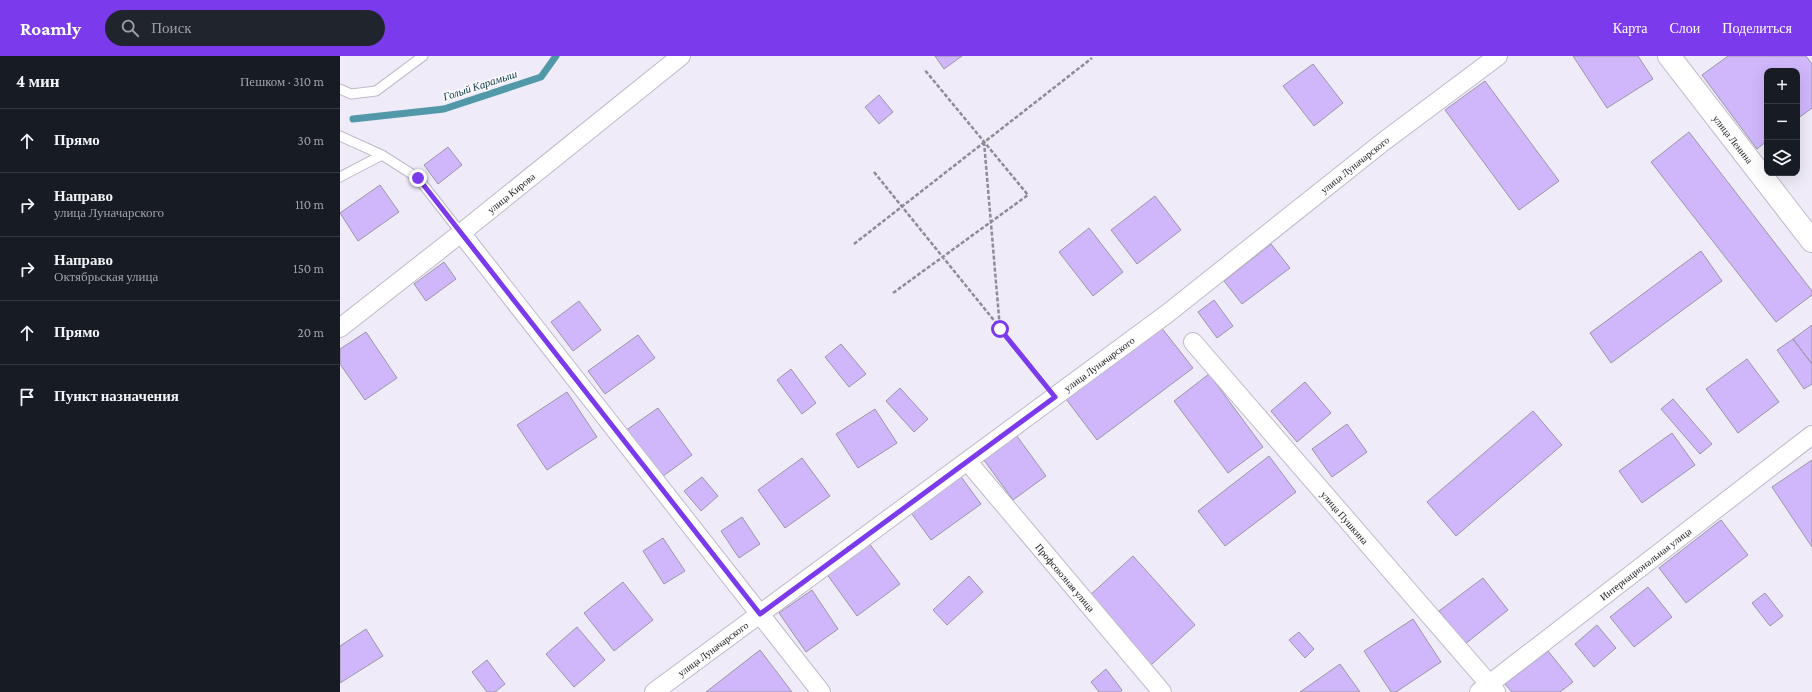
<!DOCTYPE html>
<html lang="ru">
<head>
<meta charset="utf-8">
<style>
  :root { --surface:#171b24; --page:#20242c; --text:#f1f3f6; --muted:#9ea1a6; --line:#363941; --accent:#7c3aed }
  body { margin:0; font-family:"Crimson Pro",serif; background:var(--page); color:var(--text) }
  .controls { position:absolute; right:12px; top:12px; display:grid; overflow:hidden; border-radius:8px; box-shadow:0 4px 16px #0002 }
  .controls button { width:36px; height:36px; display:grid; place-items:center; padding:0; border:0; border-bottom:1px solid var(--line); background:var(--surface); color:var(--text); font:20px sans-serif }
  .stop { position:absolute; width:12px; height:12px; margin:-9px; border:3px solid #7c3aed; border-radius:50%; background:#fff }
  .stop.end { background:#7c3aed; border-color:#fff; box-shadow:0 1px 4px #0008 }
  .list { margin:0; padding:0; list-style:none }
  h2 { display:flex; justify-content:space-between; align-items:center; height:52px; margin:0; padding:0 16px; font-size:17px }
  h2 small { font-size:13px; font-weight:400; color:var(--muted) }
  .list li { display:grid; grid-template-columns:26px 1fr auto; gap:12px; align-items:center; box-sizing:border-box; height:64px; padding:0 16px; border-top:1px solid var(--line) }
  .list b { display:block; font-size:15px; white-space:nowrap }
  .list p { margin:0; font-size:13px; white-space:nowrap; color:var(--muted) }
  .list em { font-size:13px; font-style:normal; color:var(--muted) }
  .icon { flex:none; width:22px; height:22px; fill:none; stroke:currentColor; stroke-width:2; stroke-linecap:round; stroke-linejoin:round }
  .map { position:relative; flex:none; width:1472px; height:636px; overflow:hidden }
  header { display:flex; align-items:center; gap:24px; box-sizing:border-box; height:56px; padding:0 20px; background:var(--accent); color:#fff }
  header strong { font-size:19px }
  nav { display:flex; gap:22px; margin-inline-start:auto; font-size:14px }
  .search { width:280px; height:36px; background:var(--page); display:flex; align-items:center; gap:10px; box-sizing:border-box; padding:0 14px; border-radius:22px; color:var(--muted); font-size:15px }
  main { display:flex }
  aside { flex:1; background:var(--surface) }
  .map>svg:first-child { display:block }
  .lines { fill:none; stroke-linecap:round; stroke-linejoin:round }
  .stream { stroke:#5198a8; stroke-width:7 }
  .building { fill:#d0b7fc; stroke:#9b96a4 }
  .service-casing { stroke:#bfbac8; stroke-width:11 }
  .minor-casing { stroke:#bfbac8; stroke-width:20 }
  .tertiary-casing { stroke:#bfbac8; stroke-width:24 }
  .path { stroke:#8e8b95; stroke-width:2.5; stroke-dasharray:4 2; stroke-linecap:butt }
  .service { stroke:#fff; stroke-width:9 }
  .minor { stroke:#fff; stroke-width:18 }
  .tertiary { stroke:#fff; stroke-width:22 }
  .route { stroke:#7c3aed; stroke-width:5 }
  .labels { text-anchor:middle; dominant-baseline:central; stroke-width:3.5; stroke-linejoin:round; paint-order:stroke }
  .street-label { font-size:10px; fill:#17161b; stroke:#fbfafd }
  .water-label { font-size:11px; font-style:italic; fill:#053740; stroke:#fbfafd }
</style>
</head>
<body>
<header>
<strong>Roamly</strong>
<div class="search"><svg class="icon" aria-label="search" viewBox="0 0 24 24"><circle cx="10" cy="10" r="6"/><path d="M15 15l6 6"/></svg>Поиск</div>
<nav><a>Карта</a><a>Слои</a><a>Поделиться</a></nav>
</header>
<main>
<aside>
<h2>4 мин<small>Пешком · 310 m</small></h2>
<ul class="list">
<li><svg class="icon" aria-label="ahead" viewBox="0 0 24 24"><path d="M12 20V5M6 11l6-6 6 6"/></svg><div><b>Прямо</b></div><em>30 m</em></li>
<li><svg class="icon" aria-label="right" viewBox="0 0 24 24"><path d="M7 20v-9h11M14 6l5 5-5 5"/></svg><div><b>Направо</b><p>улица Луначарского</p></div><em>110 m</em></li>
<li><svg class="icon" aria-label="right" viewBox="0 0 24 24"><path d="M7 20v-9h11M14 6l5 5-5 5"/></svg><div><b>Направо</b><p>Октябрьская улица</p></div><em>150 m</em></li>
<li><svg class="icon" aria-label="ahead" viewBox="0 0 24 24"><path d="M12 20V5M6 11l6-6 6 6"/></svg><div><b>Прямо</b></div><em>20 m</em></li>
<li><svg class="icon" aria-label="arrive" viewBox="0 0 24 24"><path d="M6 21V4h12l-3 4 3 4H6"/></svg><div><b>Пункт назначения</b></div></li>
</ul>
</aside>
<div class="map">
<svg width="1472" height="636" viewBox="0 0 1472 636">
  <rect width="100%" height="100%" fill="#efebf9"/>
  <g class="lines">
    <path class="stream" d="M 13,63 L 104,53 L 201,21 L 216,0"/>
  </g>
  <path class="building" d="M 595,0 L 622,0 L 604,13 Z
    M 1233,0 L 1298,0 L 1313,23 L 1267,52 Z
    M 1388,0 L 1466,0 L 1472,8 L 1472,52 L 1457,63 L 1457,15 L 1427,15 L 1427,85 L 1417,93 L 1362,19 Z
    M 973,8 L 1003,47 L 974,70 L 943,30 Z
    M 1145,25 L 1219,125 L 1179,154 L 1105,54 Z
    M 539,39 L 553,56 L 539,68 L 525,51 Z
    M 1349,76 L 1472,235 L 1472,239 L 1436,266 L 1311,106 Z
    M 108,91 L 122,109 L 98,128 L 84,109 Z
    M 40,129 L 59,156 L 18,185 L 0,157 Z
    M 815,140 L 841,174 L 797,208 L 771,174 Z
    M 749,172 L 783,216 L 753,240 L 719,196 Z
    M 931,188 L 950,212 L 902,248 L 884,225 Z
    M 1361,195 L 1382,225 L 1271,307 L 1250,277 Z
    M 104,206 L 116,223 L 86,245 L 74,228 Z
    M 874,244 L 893,270 L 877,282 L 858,256 Z
    M 239,245 L 261,274 L 233,295 L 211,266 Z
    M 1472,269 L 1472,308 L 1453,283 Z
    M 821,271 L 853,312 L 757,384 L 726,343 Z
    M 26,276 L 57,322 L 25,344 L 0,308 L 0,293 Z
    M 298,279 L 315,302 L 265,338 L 248,315 Z
    M 1453,283 L 1472,308 L 1472,328 L 1464,333 L 1437,294 Z
    M 501,288 L 526,318 L 509,331 L 485,301 Z
    M 1407,303 L 1439,346 L 1398,377 L 1366,333 Z
    M 451,313 L 476,347 L 462,358 L 437,324 Z
    M 869,318 L 923,391 L 888,417 L 834,345 Z
    M 965,326 L 991,357 L 957,386 L 931,355 Z
    M 560,332 L 588,363 L 574,376 L 546,345 Z
    M 227,336 L 257,381 L 207,414 L 177,369 Z
    M 1333,343 L 1372,388 L 1360,398 L 1321,353 Z
    M 318,352 L 352,399 L 319,423 L 285,375 Z
    M 535,353 L 557,387 L 518,412 L 496,378 Z
    M 1193,355 L 1222,389 L 1116,480 L 1087,446 Z
    M 1007,368 L 1027,396 L 992,421 L 972,393 Z
    M 674,376 L 706,420 L 673,444 L 641,400 Z
    M 1332,377 L 1355,409 L 1302,447 L 1279,415 Z
    M 929,400 L 956,436 L 885,490 L 858,455 Z
    M 462,402 L 490,440 L 445,472 L 418,434 Z
    M 1472,404 L 1472,491 L 1432,431 Z
    M 619,418 L 641,448 L 591,484 L 569,454 Z
    M 362,421 L 378,440 L 361,455 L 344,435 Z
    M 402,461 L 420,488 L 399,502 L 381,475 Z
    M 1381,464 L 1408,499 L 1346,547 L 1319,512 Z
    M 323,482 L 345,515 L 324,528 L 303,495 Z
    M 528,486 L 560,528 L 517,560 L 486,517 Z
    M 793,500 L 855,569 L 811,609 L 749,540 Z
    M 629,520 L 643,536 L 607,569 L 593,554 Z
    M 1143,522 L 1168,554 L 1125,588 L 1099,555 Z
    M 283,526 L 313,564 L 274,595 L 244,557 Z
    M 1308,531 L 1332,561 L 1294,591 L 1270,561 Z
    M 472,534 L 498,573 L 466,596 L 439,557 Z
    M 1425,537 L 1443,560 L 1430,570 L 1412,547 Z
    M 1073,563 L 1101,606 L 1056,636 L 1051,636 L 1024,595 Z
    M 1257,569 L 1276,592 L 1254,611 L 1235,588 Z
    M 237,571 L 265,604 L 234,631 L 206,598 Z
    M 26,573 L 43,600 L 0,627 L 0,590 Z
    M 959,576 L 974,593 L 965,602 L 949,584 Z
    M 420,594 L 452,636 L 366,636 Z
    M 1208,595 L 1233,626 L 1220,636 L 1172,636 L 1165,628 Z
    M 147,604 L 165,628 L 155,636 L 147,636 L 132,616 Z
    M 1000,608 L 1020,636 L 960,636 Z
    M 766,613 L 782,634 L 780,636 L 759,636 L 751,626 Z"/>
  <g class="lines">
    <defs>
      <path id="service" d="M 0,33 L 11,38 L 36,35 L 83,0
        M 0,80 L 42,99 L 78,122 L 121,177
        M 0,121 L 42,99"/>
      <g id="minor">
        <path d="M 121,177 L 481,636"/>
        <path id="s1" d="M 0,272 L 121,177 L 341,0"/>
        <path id="s2" d="M 853,286 L 1156,636"/>
        <path id="s3" d="M 628,406 L 822,636"/>
        <path id="s4" d="M 314,636 L 828,257 L 1043,86 L 1158,0"/>
        <path id="s5" d="M 1139,636 L 1472,379"/>
      </g>
      <g id="tertiary">
        <path id="s6" d="M 1329,0 L 1472,185"/>
      </g>
    </defs>
    <use href="#service" class="service-casing"/>
    <use href="#minor" class="minor-casing"/>
    <use href="#tertiary" class="tertiary-casing"/>
    <path class="path" d="M 644,86 L 660,273
      M 534,116 L 703,325
      M 514,188 L 752,2
      M 553,237 L 688,139 L 584,13"/>
    <use href="#service" class="service"/>
    <use href="#minor" class="minor"/>
    <use href="#tertiary" class="tertiary"/>
  </g>
  <g class="lines">
    <path class="route" d="M 78,122 L 420,558 L 715,341 L 660,273"/>
  </g>
  <g class="labels">
    <g class="street-label">
      <text stroke="none"><textPath href="#s6" startOffset="105">улица Ленина</textPath></text>
      <text stroke="none"><textPath href="#s4" startOffset="877">улица Луначарского</textPath></text>
      <text stroke="none"><textPath href="#s1" startOffset="218">улица Кирова</textPath></text>
      <text stroke="none"><textPath href="#s4" startOffset="553">улица Луначарского</textPath></text>
      <text stroke="none"><textPath href="#s2" startOffset="232">улица Пушкина</textPath></text>
      <text stroke="none"><textPath href="#s5" startOffset="210">Интернациональная улица</textPath></text>
      <text stroke="none"><textPath href="#s3" startOffset="151">Профсоюзная улица</textPath></text>
      <text stroke="none"><textPath href="#s4" startOffset="73">улица Луначарского</textPath></text>
    </g>
    <g class="water-label">
      <text transform="translate(140 29) rotate(-18)">Голый Карамыш</text>
    </g>
  </g>
</svg>
<div class="controls">
<button>+</button>
<button>−</button>
<button><svg class="icon" aria-label="layers" viewBox="0 0 24 24"><path d="M12 4l9 5-9 5-9-5zM3 14l9 5 9-5"/></svg></button>
</div>
<div class="stop" style="left:660px;top:273px"></div>
<div class="stop end" style="left:78px;top:122px"></div>
</div>
</main>
</body>
</html>
